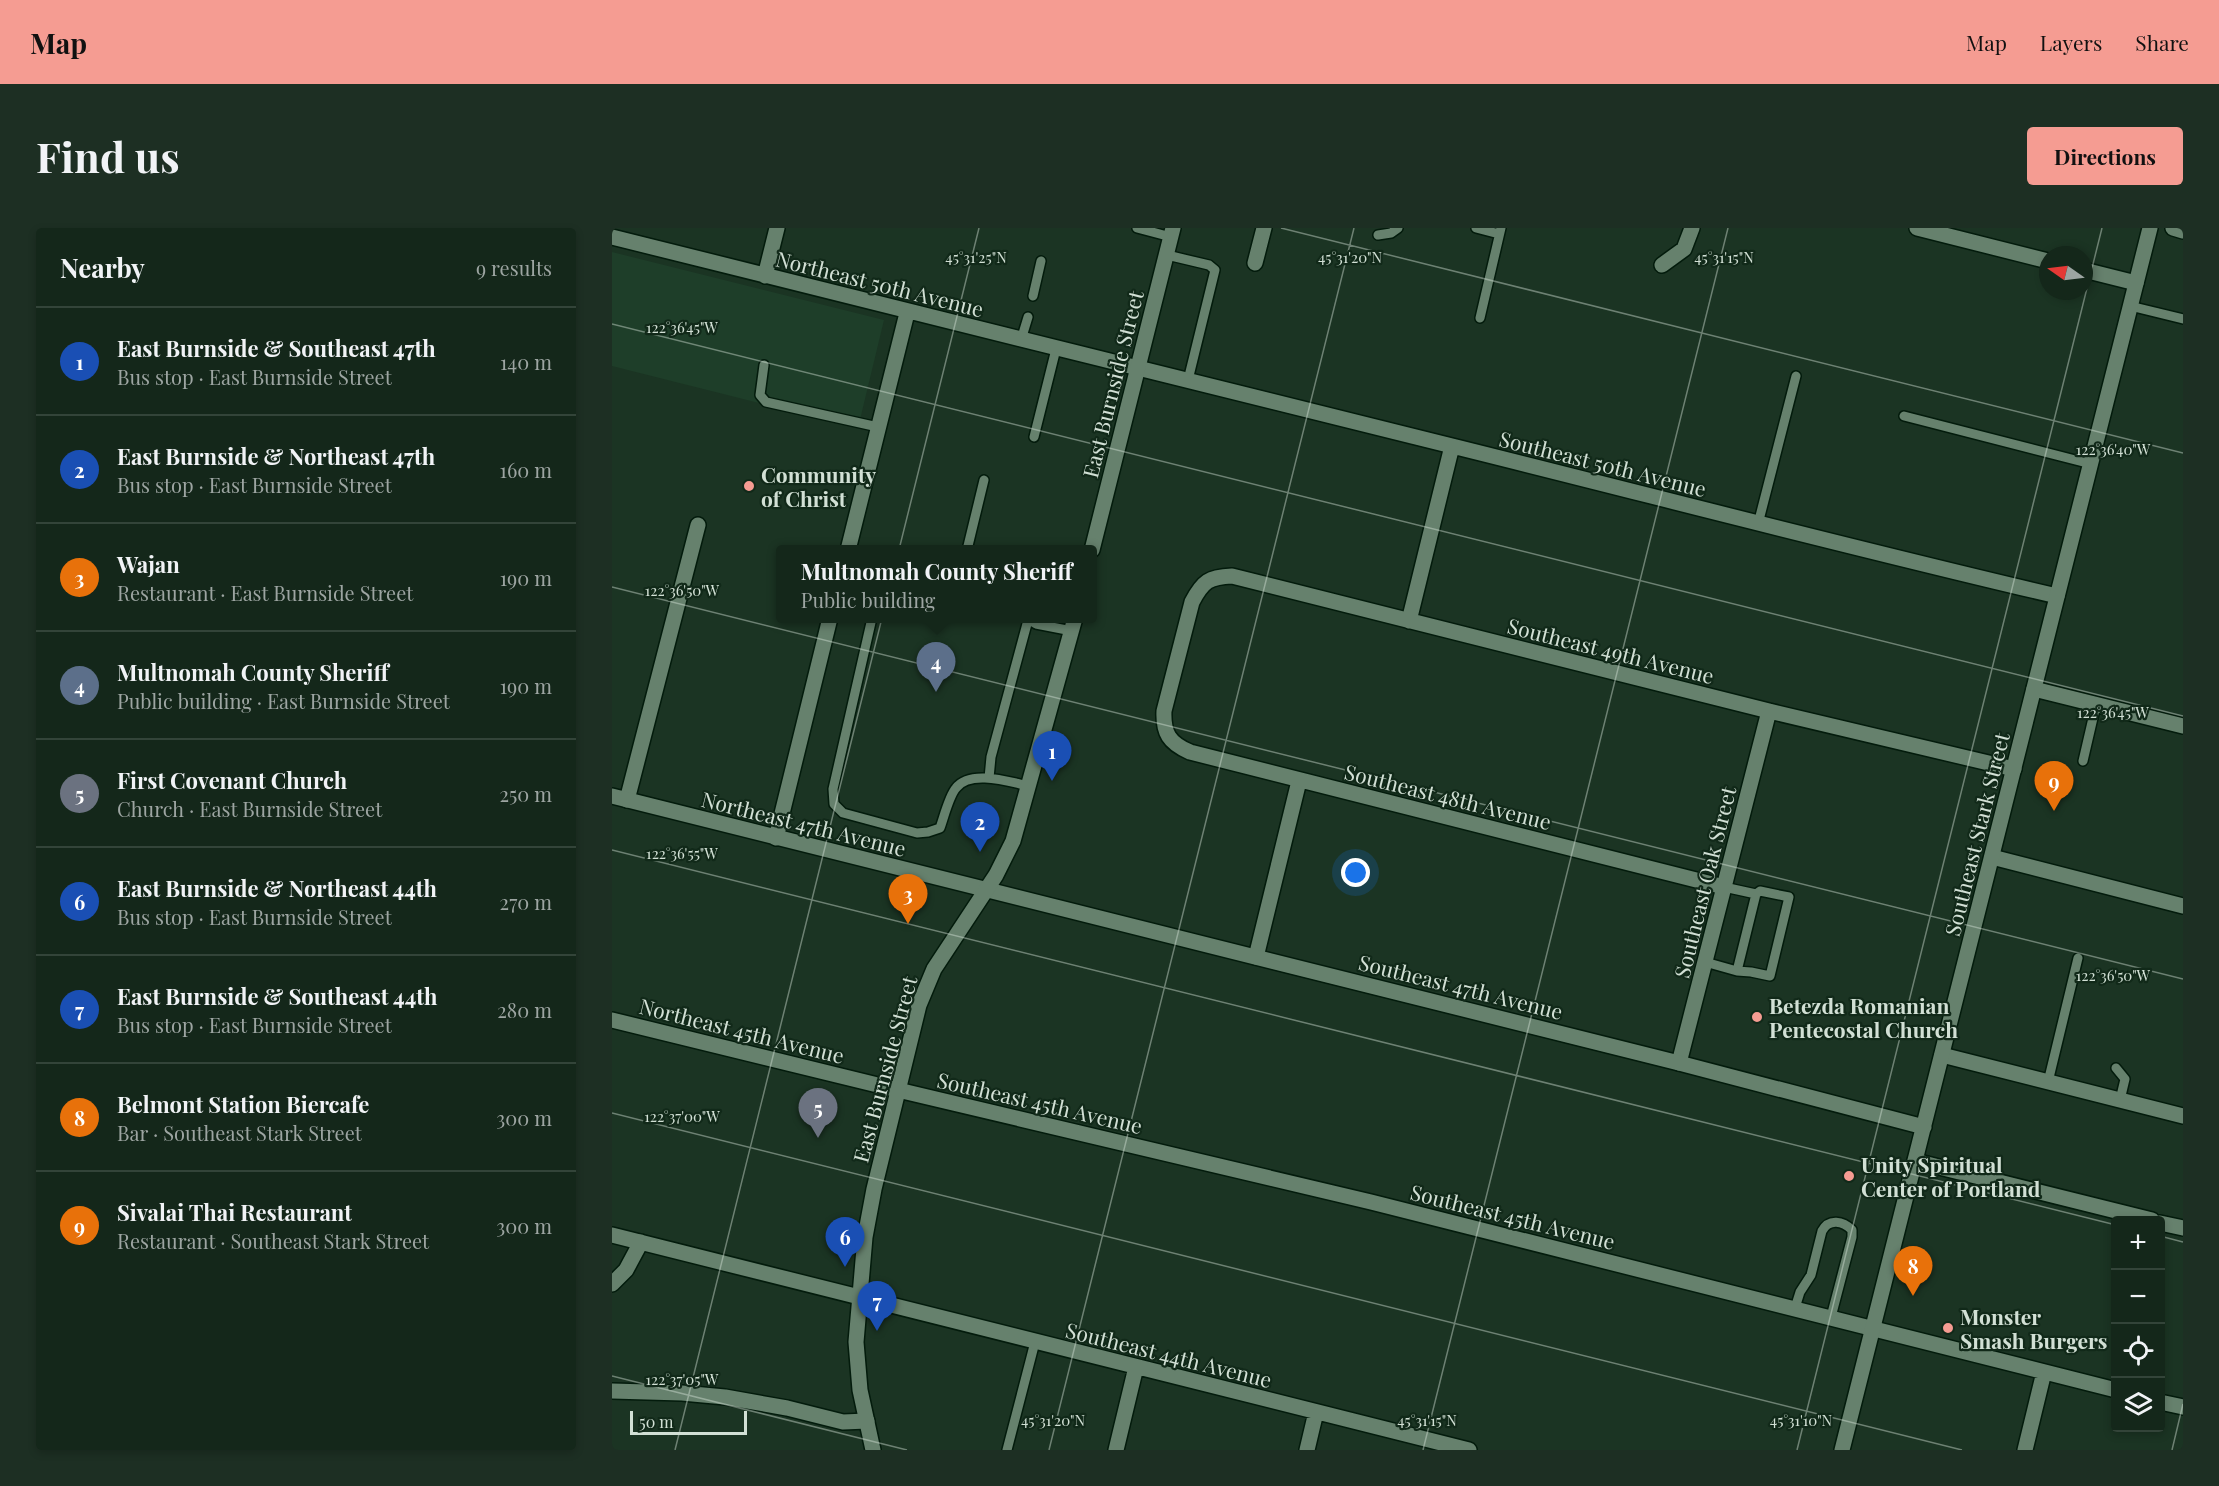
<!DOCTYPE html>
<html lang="en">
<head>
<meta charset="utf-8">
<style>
  :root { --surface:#14271a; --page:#1d2f23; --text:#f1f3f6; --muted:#9da5a2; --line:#334439; --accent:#f59c92 }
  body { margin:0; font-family:"Playfair Display",serif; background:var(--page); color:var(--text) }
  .controls { position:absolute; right:18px; bottom:18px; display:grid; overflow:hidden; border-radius:6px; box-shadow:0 3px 9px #0003 }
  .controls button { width:54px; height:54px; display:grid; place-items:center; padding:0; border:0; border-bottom:2px solid var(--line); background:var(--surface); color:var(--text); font:30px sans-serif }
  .compass { position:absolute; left:1427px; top:18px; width:54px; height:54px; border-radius:50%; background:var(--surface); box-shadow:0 3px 9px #0003; rotate:284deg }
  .scale { position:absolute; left:18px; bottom:15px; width:117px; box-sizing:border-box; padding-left:6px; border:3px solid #d2e0d5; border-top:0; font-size:16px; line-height:21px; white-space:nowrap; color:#d2e0d5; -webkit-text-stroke:4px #112919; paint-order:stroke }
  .you { position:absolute; left:744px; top:645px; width:21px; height:21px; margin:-15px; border:4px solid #fff; border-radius:50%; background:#1a73e8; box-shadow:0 0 0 9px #1a73e833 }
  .badge { display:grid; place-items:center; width:39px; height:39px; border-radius:50%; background:var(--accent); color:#fff; font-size:20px; font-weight:700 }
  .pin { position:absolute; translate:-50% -50px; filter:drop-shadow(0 2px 3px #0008) }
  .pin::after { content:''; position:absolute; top:32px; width:21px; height:18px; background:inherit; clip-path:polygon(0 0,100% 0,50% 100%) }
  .popup { position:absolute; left:164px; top:317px; width:321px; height:78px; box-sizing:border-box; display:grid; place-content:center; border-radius:6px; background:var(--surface); filter:drop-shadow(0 2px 4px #0005); font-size:20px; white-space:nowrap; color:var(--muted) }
  .popup b { font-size:22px; color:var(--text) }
  .popup::after { content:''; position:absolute; left:50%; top:100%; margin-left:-12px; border:12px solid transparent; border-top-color:var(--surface) }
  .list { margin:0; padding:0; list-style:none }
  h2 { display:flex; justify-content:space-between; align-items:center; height:78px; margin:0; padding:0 24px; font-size:26px }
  h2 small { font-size:20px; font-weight:400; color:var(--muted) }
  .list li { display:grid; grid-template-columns:39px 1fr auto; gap:18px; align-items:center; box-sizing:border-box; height:108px; padding:0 24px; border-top:2px solid var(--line) }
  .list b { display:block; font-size:22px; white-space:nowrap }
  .list p { margin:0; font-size:20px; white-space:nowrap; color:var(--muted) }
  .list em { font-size:20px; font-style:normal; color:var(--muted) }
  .icon { flex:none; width:33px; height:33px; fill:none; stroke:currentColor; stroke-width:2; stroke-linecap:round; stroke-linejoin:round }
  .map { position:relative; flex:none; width:1571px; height:1222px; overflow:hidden; border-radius:6px }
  header { display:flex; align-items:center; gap:36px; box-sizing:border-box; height:84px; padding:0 30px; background:var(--accent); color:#111 }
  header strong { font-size:28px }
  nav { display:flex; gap:33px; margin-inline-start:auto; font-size:21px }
  .intro { display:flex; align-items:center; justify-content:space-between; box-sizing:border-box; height:144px; padding:0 36px }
  h1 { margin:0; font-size:42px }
  .button { padding:15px 27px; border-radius:6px; background:var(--accent); color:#111; font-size:21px; font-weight:700 }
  main { display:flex; gap:36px; padding:0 36px }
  aside { flex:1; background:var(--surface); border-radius:6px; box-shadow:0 3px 9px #0003 }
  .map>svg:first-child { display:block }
  .built { fill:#1e3e29 }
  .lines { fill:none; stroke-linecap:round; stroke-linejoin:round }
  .service-casing { stroke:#031b0c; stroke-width:12 }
  .minor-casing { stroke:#031b0c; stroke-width:18 }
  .tertiary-casing { stroke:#031b0c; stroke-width:18 }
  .secondary-casing { stroke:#031b0c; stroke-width:18 }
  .service { stroke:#66816d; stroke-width:9 }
  .minor { stroke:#66816d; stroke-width:15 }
  .tertiary { stroke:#66816d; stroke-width:15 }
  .secondary { stroke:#66816d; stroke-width:15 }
  .ticks { fill:none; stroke:#d2e0d5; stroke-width:1.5; stroke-opacity:0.45 }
  .poi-dot { fill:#f59c92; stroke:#112919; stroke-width:2 }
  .labels { text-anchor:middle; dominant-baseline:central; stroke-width:4.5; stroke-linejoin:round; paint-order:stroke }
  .street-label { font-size:21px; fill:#d2e0d5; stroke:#112919 }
  .poi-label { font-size:21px; font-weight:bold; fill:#d2e0d5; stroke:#112919; text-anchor:start }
  .ticks-label { font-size:15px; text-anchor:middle; fill:#d2e0d5; stroke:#112919; stroke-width:4.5; stroke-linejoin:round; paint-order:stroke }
</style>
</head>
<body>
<header>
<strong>Map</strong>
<nav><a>Map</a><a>Layers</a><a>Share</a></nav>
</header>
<div class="intro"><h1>Find us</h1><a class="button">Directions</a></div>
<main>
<aside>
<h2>Nearby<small>9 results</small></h2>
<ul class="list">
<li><span class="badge" style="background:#1a4fb4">1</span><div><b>East Burnside &amp; Southeast 47th</b><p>Bus stop · East Burnside Street</p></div><em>140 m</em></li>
<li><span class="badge" style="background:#1a4fb4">2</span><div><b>East Burnside &amp; Northeast 47th</b><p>Bus stop · East Burnside Street</p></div><em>160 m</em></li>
<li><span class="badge" style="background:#e8710a">3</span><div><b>Wajan</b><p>Restaurant · East Burnside Street</p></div><em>190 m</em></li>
<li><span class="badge" style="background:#5c6f8a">4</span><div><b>Multnomah County Sheriff</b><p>Public building · East Burnside Street</p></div><em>190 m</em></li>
<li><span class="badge" style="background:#6b7280">5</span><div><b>First Covenant Church</b><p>Church · East Burnside Street</p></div><em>250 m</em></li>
<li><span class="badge" style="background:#1a4fb4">6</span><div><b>East Burnside &amp; Northeast 44th</b><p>Bus stop · East Burnside Street</p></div><em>270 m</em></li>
<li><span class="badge" style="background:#1a4fb4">7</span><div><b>East Burnside &amp; Southeast 44th</b><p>Bus stop · East Burnside Street</p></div><em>280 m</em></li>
<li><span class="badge" style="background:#e8710a">8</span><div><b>Belmont Station Biercafe</b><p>Bar · Southeast Stark Street</p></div><em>300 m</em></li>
<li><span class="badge" style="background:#e8710a">9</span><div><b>Sivalai Thai Restaurant</b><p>Restaurant · Southeast Stark Street</p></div><em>300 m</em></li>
</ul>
</aside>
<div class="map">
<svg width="1571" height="1222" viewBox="0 0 1571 1222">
  <rect width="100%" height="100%" fill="#1b3423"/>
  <path class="built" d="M 0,24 L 272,92 L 246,200 L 0,138 Z"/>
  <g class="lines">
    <defs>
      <path id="service" d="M 525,0 L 559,9
        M 864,0 L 887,6
        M 766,7 L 779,5 L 786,0
        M 555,27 L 597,37 L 603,42 L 576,152
        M 421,68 L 429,33
        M 1518,78 L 1571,91
        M 868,90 L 889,0
        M 409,112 L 416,89
        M 152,137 L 148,167 L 154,174 L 266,199
        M 1292,188 L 1479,236
        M 422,209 L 444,121
        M 1146,296 L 1184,148
        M 355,322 L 372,252
        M 260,390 L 221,561 L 222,576 L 231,585 L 305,605 L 316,604 L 328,600 C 332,589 337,568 344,560 C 358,541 398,554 417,558
        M 414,390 L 424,396 L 460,403
        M 1471,533 L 1484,477
        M 377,550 L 379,529 L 416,392
        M 1093,734 L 1125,743 L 1139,744 L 1158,748 L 1177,669 L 1148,663 L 1144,666 L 1112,659
        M 1125,743 L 1144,666
        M 1504,840 L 1513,851 L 1508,872
        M 1436,854 L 1466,730
        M 1183,1080 L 1188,1064 L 1199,1047 L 1210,1003 C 1217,990 1231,993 1240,1002 L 1240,1009 L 1219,1089
        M 395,1222 L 423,1114"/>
      <path id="minor" d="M 1305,0 L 1436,33
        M 1561,0 L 1571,3
        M 0,9 C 276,79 552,146 828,215 C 1034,266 1239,320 1445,368
        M 643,35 L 652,0
        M 1050,37 L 1072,21 L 1080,0
        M 1472,42 L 1524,55
        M 153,48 L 165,0
        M 236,322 L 295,85
        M 797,393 L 840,218
        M 1422,461 L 1571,498
        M 15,572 L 86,297
        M 164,610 L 218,390
        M 1380,629 L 1571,678
        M 1112,659 L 578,524 C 557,515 551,505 552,483 L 580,374 C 591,353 597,349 620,348 L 1157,483 L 1402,541
        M 644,729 L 687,553
        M 0,792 L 286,862 L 759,974 L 1504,1162
        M 1330,827 L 1571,888
        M 1067,835 L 1157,483
        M 1303,933 L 1540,992
        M 1548,995 L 1571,1000
        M 0,1007 L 857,1222
        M 0,1056 L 14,1042 L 29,1014
        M 0,1163 L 70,1165 L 113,1169 L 175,1180 L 231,1194 L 255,1193
        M 1548,1174 L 1571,1179
        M 504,1222 L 524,1139
        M 695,1222 L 704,1184
        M 1413,1222 L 1432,1144"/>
      <path id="tertiary" d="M 0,568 L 1067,835 L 1312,899
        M 1230,1222 L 1538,0"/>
      <path id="secondary" d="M 480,322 L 561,0
        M 261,1222 L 248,1162 L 244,1114 L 253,1009 L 262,961 L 307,777 L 322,741 L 384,647 L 401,613 L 463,390"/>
    </defs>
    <use href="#service" class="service-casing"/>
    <use href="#minor" class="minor-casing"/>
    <use href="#tertiary" class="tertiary-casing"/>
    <use href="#secondary" class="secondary-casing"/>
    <use href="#service" class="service"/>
    <use href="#minor" class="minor"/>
    <use href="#tertiary" class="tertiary"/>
    <use href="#secondary" class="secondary"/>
  </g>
  <path class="ticks" d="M 669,0 L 1571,225M 0,96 L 1571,488M 0,359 L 1571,751M 0,622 L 1504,997M 0,885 L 1350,1222M 1548,1008 L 1571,1014M 0,1148 L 295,1222M 63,1222 L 367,0M 437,1222 L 742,0M 811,1222 L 1116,0M 1185,1222 L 1490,0M 1560,1222 L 1571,1176"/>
  <g class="poi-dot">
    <circle cx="137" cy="258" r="6"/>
    <circle cx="1145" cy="789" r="6"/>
    <circle cx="1237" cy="948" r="6"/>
    <circle cx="1336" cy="1100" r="6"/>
  </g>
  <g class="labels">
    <g class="street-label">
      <text transform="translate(268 55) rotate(14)">Northeast 50th Avenue</text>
      <text transform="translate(500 156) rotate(-76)">East Burnside Street</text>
      <text transform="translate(991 235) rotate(14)">Southeast 50th Avenue</text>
      <text transform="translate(999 422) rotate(14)">Southeast 49th Avenue</text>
      <text transform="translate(836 568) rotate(14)">Southeast 48th Avenue</text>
      <text transform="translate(192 595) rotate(14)">Northeast 47th Avenue</text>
      <text transform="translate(1364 606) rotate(-76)">Southeast Stark Street</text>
      <text transform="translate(1092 654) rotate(-76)">Southeast Oak Street</text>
      <text transform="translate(849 758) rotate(14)">Southeast 47th Avenue</text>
      <text transform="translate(130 802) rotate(14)">Northeast 45th Avenue</text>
      <text transform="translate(272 841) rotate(-75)">East Burnside Street</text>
      <text transform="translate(428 874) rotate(13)">Southeast 45th Avenue</text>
      <text transform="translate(901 988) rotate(14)">Southeast 45th Avenue</text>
      <text transform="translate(557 1126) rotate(14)">Southeast 44th Avenue</text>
    </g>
    <g class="poi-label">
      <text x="149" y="246">Community<tspan x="149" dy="24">of Christ</tspan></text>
      <text x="1157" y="777">Betezda Romanian<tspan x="1157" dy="24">Pentecostal Church</tspan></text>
      <text x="1249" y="936">Unity Spiritual<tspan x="1249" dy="24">Center of Portland</tspan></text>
      <text x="1348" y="1088">Monster<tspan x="1348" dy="24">Smash Burgers</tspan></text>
    </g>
  </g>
  <g class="ticks-label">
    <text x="364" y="35">45°31'25"N</text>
    <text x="738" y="35">45°31'20"N</text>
    <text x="1112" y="35">45°31'15"N</text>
    <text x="70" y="105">122°36'45"W</text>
    <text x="1501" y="227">122°36'40"W</text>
    <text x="70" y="368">122°36'50"W</text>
    <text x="1501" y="490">122°36'45"W</text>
    <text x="70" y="631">122°36'55"W</text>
    <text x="1501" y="753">122°36'50"W</text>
    <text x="70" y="894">122°37'00"W</text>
    <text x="70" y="1157">122°37'05"W</text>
    <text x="441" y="1198">45°31'20"N</text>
    <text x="815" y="1198">45°31'15"N</text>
    <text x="1189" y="1198">45°31'10"N</text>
  </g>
</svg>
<div class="controls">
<button>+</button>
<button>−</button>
<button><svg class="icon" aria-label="locate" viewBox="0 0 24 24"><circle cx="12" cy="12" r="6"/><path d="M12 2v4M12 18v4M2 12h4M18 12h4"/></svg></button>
<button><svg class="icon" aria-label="layers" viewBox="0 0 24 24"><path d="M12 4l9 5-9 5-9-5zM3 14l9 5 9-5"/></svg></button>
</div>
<svg class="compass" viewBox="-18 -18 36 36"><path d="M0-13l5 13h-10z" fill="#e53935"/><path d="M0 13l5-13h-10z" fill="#9da5a2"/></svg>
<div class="scale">50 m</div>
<div class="you"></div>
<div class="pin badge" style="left:440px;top:553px;background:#1a4fb4">1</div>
<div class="pin badge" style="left:368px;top:624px;background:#1a4fb4">2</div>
<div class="pin badge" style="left:296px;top:696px;background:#e8710a">3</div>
<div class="pin badge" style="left:324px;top:464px;background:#5c6f8a">4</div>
<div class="popup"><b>Multnomah County Sheriff</b>Public building</div>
<div class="pin badge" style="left:206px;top:910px;background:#6b7280">5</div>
<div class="pin badge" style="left:233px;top:1039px;background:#1a4fb4">6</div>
<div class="pin badge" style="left:265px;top:1103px;background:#1a4fb4">7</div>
<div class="pin badge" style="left:1301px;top:1068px;background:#e8710a">8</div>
<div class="pin badge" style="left:1442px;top:583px;background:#e8710a">9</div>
</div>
</main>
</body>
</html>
